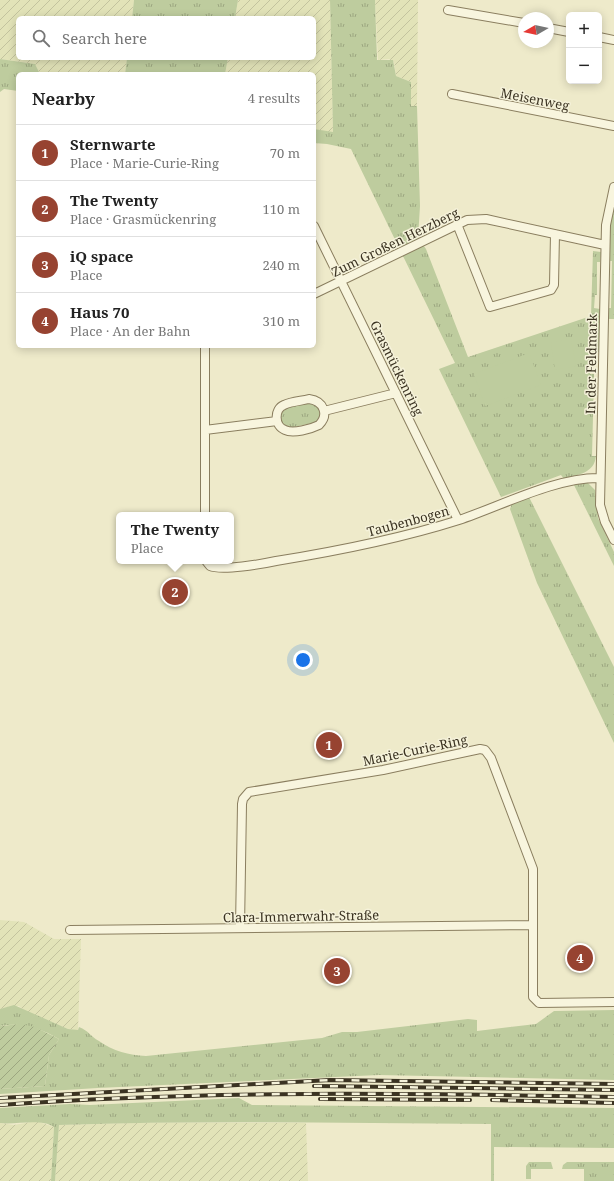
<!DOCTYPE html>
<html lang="en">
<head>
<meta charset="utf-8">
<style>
  :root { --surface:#fff; --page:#f2f2f2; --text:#222; --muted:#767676; --line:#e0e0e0; --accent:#974331 }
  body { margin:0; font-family:"Noto Serif",serif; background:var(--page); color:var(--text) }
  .controls { position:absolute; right:12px; top:12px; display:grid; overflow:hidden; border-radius:6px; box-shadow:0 2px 10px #0003 }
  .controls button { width:36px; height:36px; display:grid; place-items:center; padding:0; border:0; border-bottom:1px solid var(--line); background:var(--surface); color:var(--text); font:20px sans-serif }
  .compass { position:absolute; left:518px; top:12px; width:36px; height:36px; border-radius:50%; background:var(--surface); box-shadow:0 2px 10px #0003; rotate:261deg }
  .you { position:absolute; left:303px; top:660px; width:14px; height:14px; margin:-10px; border:3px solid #fff; border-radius:50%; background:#1a73e8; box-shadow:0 0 0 6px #1a73e833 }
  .badge { display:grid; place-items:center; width:26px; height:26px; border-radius:50%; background:var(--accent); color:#fff; font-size:13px; font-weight:700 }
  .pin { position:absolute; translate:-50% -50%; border:2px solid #fff; box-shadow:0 1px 4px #0006 }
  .popup { position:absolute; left:116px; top:512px; width:118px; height:52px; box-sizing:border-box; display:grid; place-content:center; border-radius:6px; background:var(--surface); filter:drop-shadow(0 1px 3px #0005); font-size:13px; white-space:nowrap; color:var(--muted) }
  .popup b { font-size:15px; color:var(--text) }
  .popup::after { content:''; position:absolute; left:50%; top:100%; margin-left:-8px; border:8px solid transparent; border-top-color:var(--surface) }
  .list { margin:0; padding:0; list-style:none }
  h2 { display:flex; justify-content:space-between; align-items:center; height:52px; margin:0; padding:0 16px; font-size:17px }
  h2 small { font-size:13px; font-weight:400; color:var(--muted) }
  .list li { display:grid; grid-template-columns:26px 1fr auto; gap:12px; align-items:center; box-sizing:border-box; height:56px; padding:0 16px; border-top:1px solid var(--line) }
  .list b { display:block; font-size:15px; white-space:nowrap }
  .list p { margin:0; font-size:13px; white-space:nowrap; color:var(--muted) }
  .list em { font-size:13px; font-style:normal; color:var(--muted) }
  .icon { flex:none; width:22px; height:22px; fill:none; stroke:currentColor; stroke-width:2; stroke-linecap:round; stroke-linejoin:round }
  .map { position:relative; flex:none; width:614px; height:1181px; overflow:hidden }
  .search { position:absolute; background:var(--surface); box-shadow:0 2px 10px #0003; left:16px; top:16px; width:300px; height:44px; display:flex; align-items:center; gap:10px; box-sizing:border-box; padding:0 14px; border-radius:6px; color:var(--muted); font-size:15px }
  .panel { position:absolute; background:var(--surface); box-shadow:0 2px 10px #0003; left:16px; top:72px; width:300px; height:276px; border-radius:6px }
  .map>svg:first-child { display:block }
  .farmland { fill:url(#farmland-furrows) }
  .grass { fill:url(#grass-tufts) }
  .garden { fill:url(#garden-furrows) }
  .pitch { fill:#becc9e }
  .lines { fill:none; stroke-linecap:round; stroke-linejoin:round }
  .minor-casing { stroke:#8a7e5f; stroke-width:10 }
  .minor { stroke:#f8f5de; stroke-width:8 }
  .rail-casing { stroke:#3b3322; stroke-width:4 }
  .rail { stroke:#f5f2da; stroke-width:2.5; stroke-dasharray:8; stroke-linecap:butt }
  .labels { text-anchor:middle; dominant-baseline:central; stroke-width:3; stroke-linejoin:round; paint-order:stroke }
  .street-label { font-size:13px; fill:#3b3322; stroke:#f5f2da }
</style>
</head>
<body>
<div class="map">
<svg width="614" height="1181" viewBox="0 0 614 1181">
  <defs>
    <pattern id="farmland-furrows" width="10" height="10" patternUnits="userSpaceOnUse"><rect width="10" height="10" fill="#e2e3b8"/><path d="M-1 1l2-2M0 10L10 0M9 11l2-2" fill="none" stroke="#c3c39e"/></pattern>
    <pattern id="grass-tufts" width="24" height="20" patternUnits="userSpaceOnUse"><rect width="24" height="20" fill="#becc9e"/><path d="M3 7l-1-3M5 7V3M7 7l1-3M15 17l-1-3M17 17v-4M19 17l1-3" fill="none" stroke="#9ca680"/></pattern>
    <pattern id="garden-furrows" width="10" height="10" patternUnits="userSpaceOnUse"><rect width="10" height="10" fill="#becc9e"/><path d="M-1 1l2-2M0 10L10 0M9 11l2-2" fill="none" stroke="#9ca680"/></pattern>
  </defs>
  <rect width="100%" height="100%" fill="#eeeaca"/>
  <path class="farmland" d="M 0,0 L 134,0 L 132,18 L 18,18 L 18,58 L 127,58 L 125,74 L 43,74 L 39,72 L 35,64 L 0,59 Z
    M 238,0 L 330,0 L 333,133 L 314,129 L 314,74 L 225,74 L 228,58 L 314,58 L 314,18 L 235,18 Z
    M 375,0 L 418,0 L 417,106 L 411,106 L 411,82 L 396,76 L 394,62 L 389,59 L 378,60 Z
    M 0,920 L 24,922 L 54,939 L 81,939 L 78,1031 L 68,1029 L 23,1010 L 19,1006 L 0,1009 Z
    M 36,1121 L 54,1127 L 51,1181 L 0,1181 L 0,1123 L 14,1125 Z
    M 136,1123 L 306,1123 L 308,1181 L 55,1181 L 59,1125 Z"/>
  <path class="grass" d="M 134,0 L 238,0 L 235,18 L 132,18 Z
    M 330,0 L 375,0 L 377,60 L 393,60 L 396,76 L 411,82 L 411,106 L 417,106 L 420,206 L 418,238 L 426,249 L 468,357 L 591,316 L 593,251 L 601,252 L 600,262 L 597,262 L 597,295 L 595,295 L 594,308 L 600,309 L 599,352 L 590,352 L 590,374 L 594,374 L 594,377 L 592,456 L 596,456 C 594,474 578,474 564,479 L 561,475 L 501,497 L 439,369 L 455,363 L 351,149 L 327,144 L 314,143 L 314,129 L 333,132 Z
    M 127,58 L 228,58 L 225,74 L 125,74 Z
    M 0,59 L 35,64 L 39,72 L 43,74 L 18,74 L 18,91 L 4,89 L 0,92 Z
    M 614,204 L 614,319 L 608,319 L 608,308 L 611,308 L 612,261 L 608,261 L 609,225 Z
    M 308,402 L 316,404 C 320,411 322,416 317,422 L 289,428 L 282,423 L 280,415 L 284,408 Z
    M 572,481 L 586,481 L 595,490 L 598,518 L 614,552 L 614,566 Z
    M 528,495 L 614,667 L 614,743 L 537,583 L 510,509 L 513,501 Z
    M 14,1005 L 68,1029 L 78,1030 L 79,1027 C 89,1031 90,1036 99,1041 C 113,1051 129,1055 146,1056 L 322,1038 L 342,1032 L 357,1032 L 468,1019 L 477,1020 L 477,1031 L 536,1024 L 554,1011 L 614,1010 L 614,1080 L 379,1075 L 98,1088 L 0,1094 L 0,1089 L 45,1086 L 49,1055 L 59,1039 C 40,1028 22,1022 0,1026 L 0,1009 Z
    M 239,1098 L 252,1105 L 614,1108 L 614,1148 L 494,1147 L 494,1181 L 491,1181 L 491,1124 C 347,1123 203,1120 59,1125 L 55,1181 L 51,1181 L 54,1127 C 41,1118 16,1125 0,1123 L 0,1108 L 70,1104 L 90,1105 Z
    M 529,1162 L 551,1162 L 553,1169 L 531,1169 L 531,1179 L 526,1179 L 526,1166 Z
    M 567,1162 L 614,1162 L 614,1181 L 584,1181 L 584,1169 L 562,1169 L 563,1165 Z"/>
  <path class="garden" d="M 21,1024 L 35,1027 L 59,1039 L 49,1055 L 45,1086 L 0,1089 L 0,1026 Z"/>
  <path class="pitch" d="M 571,339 L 576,366 L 555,370 L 551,343 Z
    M 529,353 L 541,385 L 485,406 L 474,374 Z"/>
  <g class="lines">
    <defs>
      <path id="minor" d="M 448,10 L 524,23
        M 548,28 L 569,32
        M 599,37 L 614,40
        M 452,94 L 614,126
        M 614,187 L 606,225 L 600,505 L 605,522 L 614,540
        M 457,224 L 490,307 L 551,290 L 554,285 L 555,234
        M 314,226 L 458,520
        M 314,294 L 467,220 L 486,219 L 605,245
        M 309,399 C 324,401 329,415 319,425 C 311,429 293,434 285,430 C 274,426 274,409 284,405 C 292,401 302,401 309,399 Z
        M 324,411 L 396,393
        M 205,430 L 277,421
        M 205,515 L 205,346
        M 206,561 L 210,566 C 222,571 262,564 276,561 C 338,551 399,539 459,520 C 501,506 556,477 600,478
        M 240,928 L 242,804 L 243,799 L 249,792 L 383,770 L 480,749 L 485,750 L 491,758 L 533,869 L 533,997 L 539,1003 L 614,1002
        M 70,930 L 533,925"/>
    </defs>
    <use href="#minor" class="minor-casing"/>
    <use href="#minor" class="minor"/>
    <defs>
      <path id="rail" d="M 314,1086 L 614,1090
        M 0,1098 L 330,1080 L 614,1084
        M 320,1099 L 470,1100
        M 492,1100 L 614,1103
        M 0,1105 C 205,1090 409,1093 614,1097"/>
    </defs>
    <use href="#rail" class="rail-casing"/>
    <use href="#rail" class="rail"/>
  </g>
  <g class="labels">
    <g class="street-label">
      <text transform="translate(535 99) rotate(11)">Meisenweg</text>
      <text transform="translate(395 242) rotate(-26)">Zum Großen Herzberg</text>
      <text transform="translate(591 364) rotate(-89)">In der Feldmark</text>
      <text transform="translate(397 368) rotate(64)">Grasmückenring</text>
      <text transform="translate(408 521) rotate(-15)">Taubenbogen</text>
      <text transform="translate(415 750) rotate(-12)">Marie-Curie-Ring</text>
      <text transform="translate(301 916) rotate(-1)">Clara-Immerwahr-Straße</text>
    </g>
  </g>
</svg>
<div class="controls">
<button>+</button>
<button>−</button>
</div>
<svg class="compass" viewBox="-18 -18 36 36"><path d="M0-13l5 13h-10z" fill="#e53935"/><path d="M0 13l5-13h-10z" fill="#767676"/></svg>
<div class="you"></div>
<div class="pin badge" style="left:329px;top:745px">1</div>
<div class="pin badge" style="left:175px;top:592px">2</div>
<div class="popup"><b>The Twenty</b>Place</div>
<div class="pin badge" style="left:337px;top:971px">3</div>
<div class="pin badge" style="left:580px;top:958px">4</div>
<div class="search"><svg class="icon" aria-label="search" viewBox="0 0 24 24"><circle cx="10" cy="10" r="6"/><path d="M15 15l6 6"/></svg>Search here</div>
<section class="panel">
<h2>Nearby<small>4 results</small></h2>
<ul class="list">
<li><span class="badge">1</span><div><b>Sternwarte</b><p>Place · Marie-Curie-Ring</p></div><em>70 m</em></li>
<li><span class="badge">2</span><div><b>The Twenty</b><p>Place · Grasmückenring</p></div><em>110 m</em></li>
<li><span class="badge">3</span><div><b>iQ space</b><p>Place</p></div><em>240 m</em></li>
<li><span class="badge">4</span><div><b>Haus 70</b><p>Place · An der Bahn</p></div><em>310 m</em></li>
</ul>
</section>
</div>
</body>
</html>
